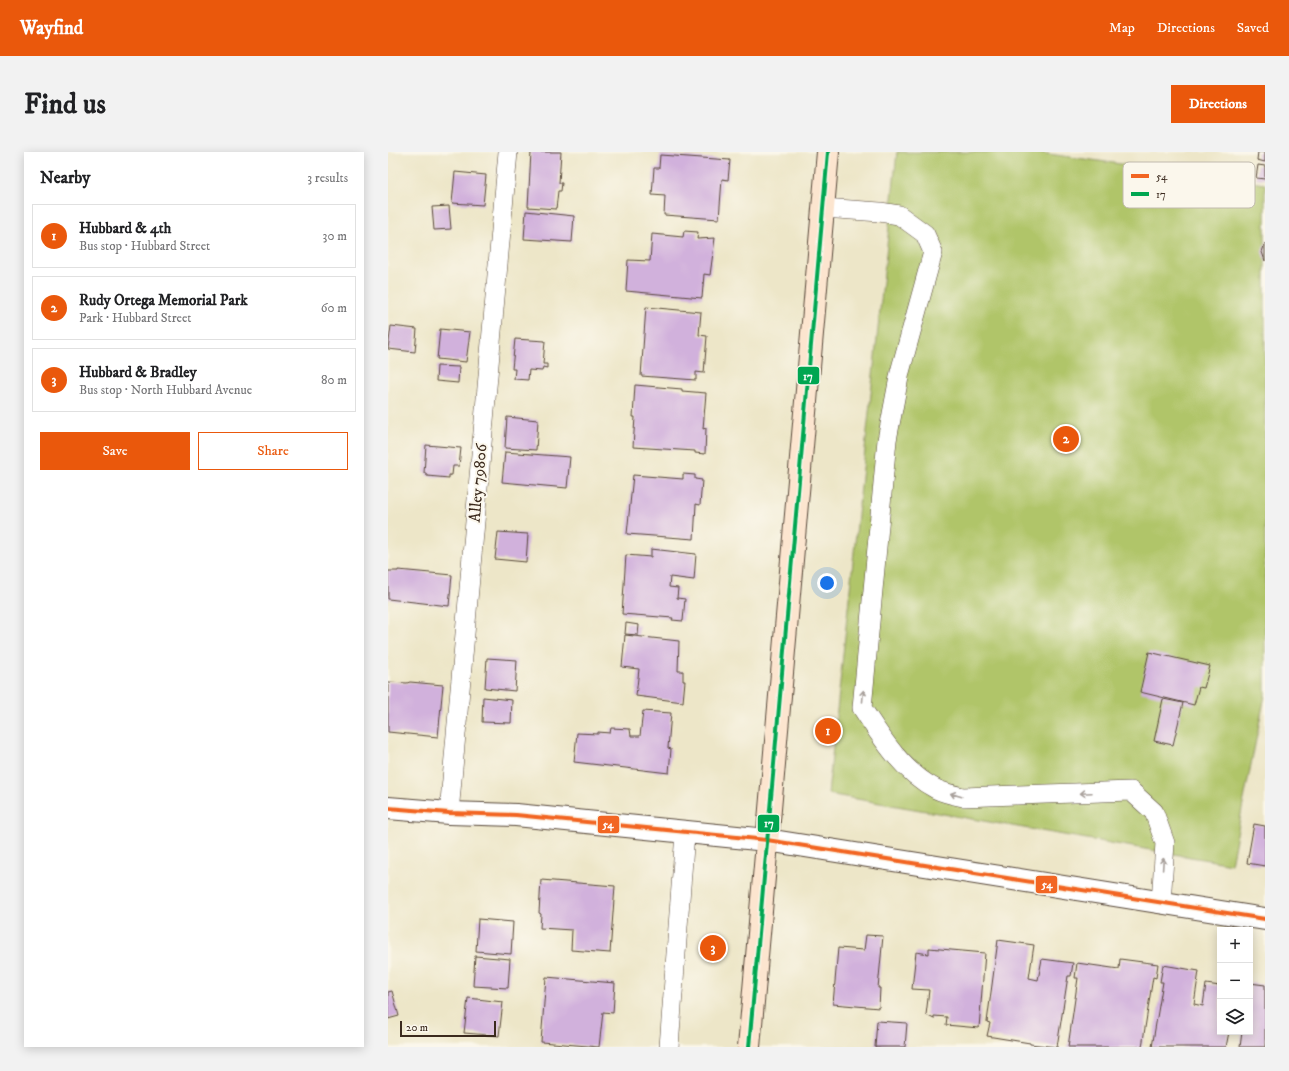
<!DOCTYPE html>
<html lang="en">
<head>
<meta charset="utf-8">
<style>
  :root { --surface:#fff; --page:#f2f2f2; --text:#202124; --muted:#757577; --line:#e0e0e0; --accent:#ea580c }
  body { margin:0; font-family:"IM FELL DW Pica",serif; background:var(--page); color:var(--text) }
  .controls { position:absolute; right:12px; bottom:12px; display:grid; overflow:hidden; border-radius:0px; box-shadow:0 2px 10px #0003 }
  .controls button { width:36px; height:36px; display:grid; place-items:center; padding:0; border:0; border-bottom:1px solid var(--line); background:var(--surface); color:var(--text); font:20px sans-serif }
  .scale { position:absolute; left:12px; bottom:10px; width:96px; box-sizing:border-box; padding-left:4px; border:2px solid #3b2a1e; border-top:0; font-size:11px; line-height:14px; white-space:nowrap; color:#3b2a1e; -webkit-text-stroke:3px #fbf7ec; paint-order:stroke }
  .you { position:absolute; left:439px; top:431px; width:14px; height:14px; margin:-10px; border:3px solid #fff; border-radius:50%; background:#1a73e8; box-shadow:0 0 0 6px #1a73e833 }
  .badge { display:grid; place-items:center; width:26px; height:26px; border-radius:50%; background:var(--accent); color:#fff; font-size:13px; font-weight:700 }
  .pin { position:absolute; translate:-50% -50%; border:2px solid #fff; box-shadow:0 1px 4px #0006 }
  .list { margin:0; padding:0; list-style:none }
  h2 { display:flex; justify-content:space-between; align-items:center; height:52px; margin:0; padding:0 16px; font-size:17px }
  h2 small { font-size:13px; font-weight:400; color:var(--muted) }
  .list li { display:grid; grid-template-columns:26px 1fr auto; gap:12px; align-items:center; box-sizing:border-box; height:64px; margin:0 8px 8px; padding:0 8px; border:1px solid var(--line); border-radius:0px }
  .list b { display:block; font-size:15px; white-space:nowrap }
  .list p { margin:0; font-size:13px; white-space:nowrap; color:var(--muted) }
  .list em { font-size:13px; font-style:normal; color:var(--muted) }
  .actions { display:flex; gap:8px; padding:12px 16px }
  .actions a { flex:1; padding:9px 0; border:1px solid var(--accent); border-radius:0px; text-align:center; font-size:14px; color:var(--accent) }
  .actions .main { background:var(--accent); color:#fff }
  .icon { flex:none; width:22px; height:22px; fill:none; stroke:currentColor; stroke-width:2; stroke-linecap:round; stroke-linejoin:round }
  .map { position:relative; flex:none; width:877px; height:895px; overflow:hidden; border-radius:0px }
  header { display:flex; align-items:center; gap:24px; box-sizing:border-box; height:56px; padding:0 20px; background:var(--accent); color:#fff }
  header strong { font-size:19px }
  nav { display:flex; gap:22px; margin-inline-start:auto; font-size:14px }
  .intro { display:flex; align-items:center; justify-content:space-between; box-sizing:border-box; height:96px; padding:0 24px }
  h1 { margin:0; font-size:28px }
  .button { padding:10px 18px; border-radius:0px; background:var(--accent); color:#fff; font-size:14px; font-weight:700 }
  main { display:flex; gap:24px; padding:0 24px }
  aside { flex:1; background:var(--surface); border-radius:0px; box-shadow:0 2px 10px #0003 }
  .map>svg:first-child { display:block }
  .green { fill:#b0c569; stroke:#767844 }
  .building { fill:#d1b1dc }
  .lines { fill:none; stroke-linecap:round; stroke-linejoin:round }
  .service-casing { stroke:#564638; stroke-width:20 }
  .tertiary-casing { stroke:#564638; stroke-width:24 }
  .secondary-casing { stroke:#564638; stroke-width:24 }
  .service { stroke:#fff; stroke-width:19 }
  .tertiary { stroke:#fff; stroke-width:22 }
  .secondary { stroke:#fce5cf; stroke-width:22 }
  .bus-1-casing { stroke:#fbf7ec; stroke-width:7 }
  .bus-2-casing { stroke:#fbf7ec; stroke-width:7 }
  .bus-1 { stroke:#f26522; stroke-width:4 }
  .bus-2 { stroke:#00a651; stroke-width:4 }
  .oneway { stroke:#a79f9a }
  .labels { text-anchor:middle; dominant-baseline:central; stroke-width:4; stroke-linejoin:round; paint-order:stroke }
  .street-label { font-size:16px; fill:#3b2a1e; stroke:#fbf7ec }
  .key { fill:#fbf7ec; stroke:#c1baae; stroke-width:1 }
  .key-label { font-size:11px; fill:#3b2a1e }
  .line-badge { stroke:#fbf7ec; stroke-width:1.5 }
  .badge-label { font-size:11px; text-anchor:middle; font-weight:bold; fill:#fff }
</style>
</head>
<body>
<header>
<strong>Wayfind</strong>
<nav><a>Map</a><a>Directions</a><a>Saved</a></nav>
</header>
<div class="intro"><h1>Find us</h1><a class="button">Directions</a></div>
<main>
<aside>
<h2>Nearby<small>3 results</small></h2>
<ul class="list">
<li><span class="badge">1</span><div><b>Hubbard &amp; 4th</b><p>Bus stop · Hubbard Street</p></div><em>30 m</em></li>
<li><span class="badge">2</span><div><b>Rudy Ortega Memorial Park</b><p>Park · Hubbard Street</p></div><em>60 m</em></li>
<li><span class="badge">3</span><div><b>Hubbard &amp; Bradley</b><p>Bus stop · North Hubbard Avenue</p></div><em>80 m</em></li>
</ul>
<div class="actions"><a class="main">Save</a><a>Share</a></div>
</aside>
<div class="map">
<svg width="877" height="895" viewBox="0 0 877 895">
  <rect width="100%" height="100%" fill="#fbf7ec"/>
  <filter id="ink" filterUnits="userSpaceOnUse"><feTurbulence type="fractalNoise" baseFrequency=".025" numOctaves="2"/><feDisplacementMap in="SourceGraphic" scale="8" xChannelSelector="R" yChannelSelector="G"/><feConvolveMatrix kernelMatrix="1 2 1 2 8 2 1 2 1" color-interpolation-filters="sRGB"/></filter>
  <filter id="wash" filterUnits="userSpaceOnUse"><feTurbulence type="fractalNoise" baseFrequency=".012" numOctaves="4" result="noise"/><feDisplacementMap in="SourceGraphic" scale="16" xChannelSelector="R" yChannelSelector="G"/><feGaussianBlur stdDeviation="0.9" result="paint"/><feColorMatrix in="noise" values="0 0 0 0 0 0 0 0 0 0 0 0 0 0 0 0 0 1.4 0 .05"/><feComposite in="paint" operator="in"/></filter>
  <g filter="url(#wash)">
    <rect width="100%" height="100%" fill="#ede6c8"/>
    <path class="green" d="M 509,0 L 646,0 L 877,32 L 877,543 L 843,712 L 440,642 Z"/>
    <g id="blocks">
      <path class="building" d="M 143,0 L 173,0 L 171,31 L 174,31 L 173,39 L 170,39 L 168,57 L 140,55 Z
        M 870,0 L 877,0 L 877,10 L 869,8 Z
        M 272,3 L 342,8 L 340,28 L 334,27 L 331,67 L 276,63 L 277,44 L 264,43 L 266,16 L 271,16 Z
        M 870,13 L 877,14 L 877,27 L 868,26 Z
        M 67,20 L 98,23 L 95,53 L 64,51 Z
        M 61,54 L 63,77 L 46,78 L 44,55 Z
        M 138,59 L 186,64 L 184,90 L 136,87 Z
        M 296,79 L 310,80 L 309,87 L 327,86 L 322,123 L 316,122 L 314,146 L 238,139 L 240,108 L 262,109 L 264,82 L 295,85 Z
        M 877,91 L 877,109 L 874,100 Z
        M 258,155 L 313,160 L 311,183 L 319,184 L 316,221 L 308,220 L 308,228 L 253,224 Z
        M 3,174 L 29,177 L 27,200 L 0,197 Z
        M 52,177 L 82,180 L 78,210 L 49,207 Z
        M 127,187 L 157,189 L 155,212 L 159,212 L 159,216 L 155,215 L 154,219 L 141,218 L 140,228 L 126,227 L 127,217 L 124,217 Z
        M 49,214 L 71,215 L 70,231 L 48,229 Z
        M 247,233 L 294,237 L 294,239 L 318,241 L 315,277 L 318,276 L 317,302 L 307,301 L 307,299 L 245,295 L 247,265 L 245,265 Z
        M 119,265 L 150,268 L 148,298 L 117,296 Z
        M 38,293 L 73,296 L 71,314 L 65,314 L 64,323 L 61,323 L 61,326 L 39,324 L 38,321 L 36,321 Z
        M 117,300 L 182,305 L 179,336 L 114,330 Z
        M 295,322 L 307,323 L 307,327 L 314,328 L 312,353 L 308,352 L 306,387 L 239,382 L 245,323 L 295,327 Z
        M 110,380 L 140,382 L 138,410 L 107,407 Z
        M 263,397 L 308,402 L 306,428 L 282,425 L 281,435 L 290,436 L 289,446 L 297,447 L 295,469 L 284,468 L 285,466 L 234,462 L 238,403 L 263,405 Z
        M 10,418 L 64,423 L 61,454 L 0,447 L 0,419 L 10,419 Z
        M 238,471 L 251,473 L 250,483 L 237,482 Z
        M 237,483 L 291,489 L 290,519 L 295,519 L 295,529 L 297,529 L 295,550 L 248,544 L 251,517 L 234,515 Z
        M 761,500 L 822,514 L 816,536 L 811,535 L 806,553 L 752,540 Z
        M 99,506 L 129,508 L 127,539 L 97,536 Z
        M 0,530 L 19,531 L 22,530 L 55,533 L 50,585 L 0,580 Z
        M 95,545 L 124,548 L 123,571 L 94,570 Z
        M 775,547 L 795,551 L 785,593 L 766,589 Z
        M 255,559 L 283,561 L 280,596 L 283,597 L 281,621 L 186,610 L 189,581 L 210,582 L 210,580 L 222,581 L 223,576 L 242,577 L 243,584 L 252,584 Z
        M 866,672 L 877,674 L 877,714 L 859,711 Z
        M 153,728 L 227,734 L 222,801 L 183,798 L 184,778 L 152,776 L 153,762 L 151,761 Z
        M 90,767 L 125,770 L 123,802 L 88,799 Z
        M 478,783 L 495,784 L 490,836 L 492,836 L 491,856 L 445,852 L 450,796 L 476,798 Z
        M 610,788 L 646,793 L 641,826 L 650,828 L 654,807 L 685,811 L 683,824 L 680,824 L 669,895 L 642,892 L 642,891 L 599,884 L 602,871 L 599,870 Z
        M 541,796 L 597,801 L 591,876 L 558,873 L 559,865 L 546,864 L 546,867 L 538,863 L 541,838 L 524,837 L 528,800 L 541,802 Z
        M 87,804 L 122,807 L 120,836 L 85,834 Z
        M 732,807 L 770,812 L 768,826 L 765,825 L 754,895 L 680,895 L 690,826 L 687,826 L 689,811 L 731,817 Z
        M 775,813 L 811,819 L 806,852 L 815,854 L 818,832 L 832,834 L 832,880 L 841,880 L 838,895 L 764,895 L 775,830 L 772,830 Z
        M 158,825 L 227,831 L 225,861 L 215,860 L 211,895 L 153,890 Z
        M 862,831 L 877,833 L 877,895 L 852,895 L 854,880 L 862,880 Z
        M 4,839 L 11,864 L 0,867 L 0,840 Z
        M 80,846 L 115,850 L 111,884 L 76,881 Z
        M 489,869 L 519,871 L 517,895 L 487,895 Z"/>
    </g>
  </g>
  <g filter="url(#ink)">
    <use href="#blocks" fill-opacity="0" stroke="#564638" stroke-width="1"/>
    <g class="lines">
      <defs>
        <path id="service" d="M 435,56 L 492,60 L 511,63 L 537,82 L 545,100 L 512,220 L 499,288 L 474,556 C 494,587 515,620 548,637 C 556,641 566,643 575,645 L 743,639 L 766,660 L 777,691 L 773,751
          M 61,661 L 120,0
          M 281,895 L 297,681"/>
        <path id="tertiary" d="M 0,656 L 61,661 L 128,663 L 379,688 L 877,767"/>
        <path id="secondary" d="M 361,895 L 440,0"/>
      </defs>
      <use href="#service" class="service-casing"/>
      <use href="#tertiary" class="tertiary-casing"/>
      <use href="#secondary" class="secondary-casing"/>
      <use href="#service" class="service"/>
      <use href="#tertiary" class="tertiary"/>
      <use href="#secondary" class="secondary"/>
      <defs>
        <path id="bus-1" d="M 0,656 L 61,661 L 128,663 L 379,688 L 877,767"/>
        <path id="bus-2" d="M 361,895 L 440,0"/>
      </defs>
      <use href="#bus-1" class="bus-1-casing"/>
      <use href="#bus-2" class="bus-2-casing"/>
      <use href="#bus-1" class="bus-1"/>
      <use href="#bus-2" class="bus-2"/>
    </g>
    <defs><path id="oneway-shaft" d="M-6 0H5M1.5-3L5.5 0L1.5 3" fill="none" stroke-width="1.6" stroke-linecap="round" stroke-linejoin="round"/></defs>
    <g class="oneway">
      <use href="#oneway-shaft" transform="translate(475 544) rotate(-85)"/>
      <use href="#oneway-shaft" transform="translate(698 641) rotate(177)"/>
      <use href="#oneway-shaft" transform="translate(568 643) rotate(-164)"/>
      <use href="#oneway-shaft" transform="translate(775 712) rotate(-86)"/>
    </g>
  </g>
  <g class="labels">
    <g class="street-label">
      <text transform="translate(90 331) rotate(-85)">Alley 79806</text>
    </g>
  </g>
  <rect x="735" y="10" width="132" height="46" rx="6" class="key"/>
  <rect x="743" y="22" width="18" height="4" fill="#f26522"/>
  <rect x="743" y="40" width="18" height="4" fill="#00a651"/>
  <g class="key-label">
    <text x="768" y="28">54</text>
    <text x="768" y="46">17</text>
  </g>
  <g class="line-badge">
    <rect x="409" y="214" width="23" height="19" rx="4" fill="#00a651"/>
    <rect x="369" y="662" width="23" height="19" rx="4" fill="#00a651"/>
    <rect x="209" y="663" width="23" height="19" rx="4" fill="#f26522"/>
    <rect x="647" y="723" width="23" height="19" rx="4" fill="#f26522"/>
  </g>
  <g class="badge-label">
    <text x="420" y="228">17</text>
    <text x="381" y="675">17</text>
    <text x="220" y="676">54</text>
    <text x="659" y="736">54</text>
  </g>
</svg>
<div class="controls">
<button>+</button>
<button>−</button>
<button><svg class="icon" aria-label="layers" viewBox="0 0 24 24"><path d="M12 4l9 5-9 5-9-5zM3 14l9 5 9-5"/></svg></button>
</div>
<div class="scale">20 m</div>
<div class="you"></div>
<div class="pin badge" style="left:440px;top:579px">1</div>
<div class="pin badge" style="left:678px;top:287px">2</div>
<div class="pin badge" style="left:325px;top:796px">3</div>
</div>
</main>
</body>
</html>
